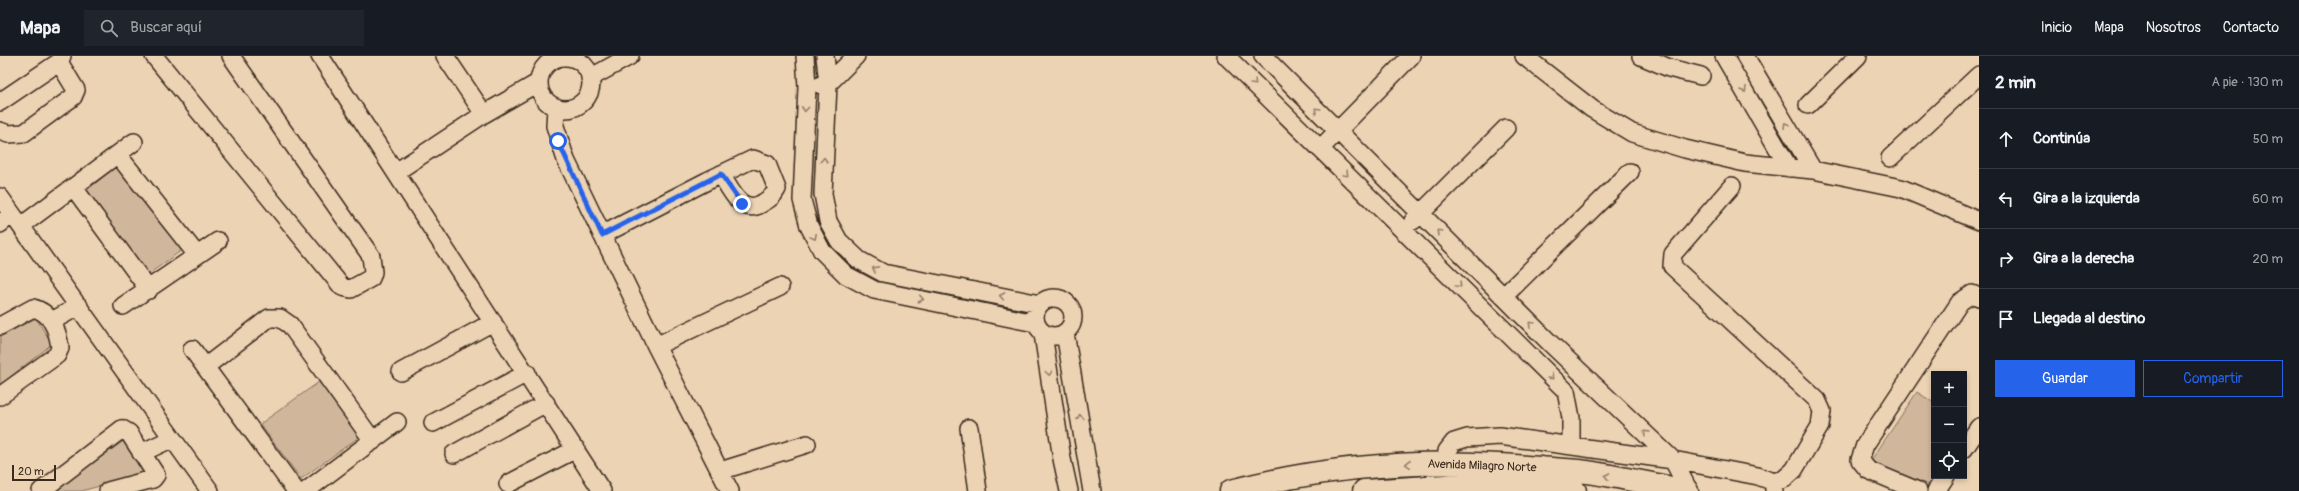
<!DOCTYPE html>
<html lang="es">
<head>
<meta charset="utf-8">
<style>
  :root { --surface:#171b24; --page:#20242c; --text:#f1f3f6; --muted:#9ea1a6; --line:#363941; --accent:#2563eb }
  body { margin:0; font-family:Pangolin,sans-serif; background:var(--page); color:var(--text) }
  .controls { position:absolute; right:12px; bottom:12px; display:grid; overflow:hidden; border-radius:0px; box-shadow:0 2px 6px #0003 }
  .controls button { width:36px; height:36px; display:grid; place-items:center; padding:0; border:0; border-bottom:1px solid var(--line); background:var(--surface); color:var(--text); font:20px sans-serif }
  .scale { position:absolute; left:12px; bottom:10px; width:44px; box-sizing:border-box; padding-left:4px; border:2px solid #3b2a1e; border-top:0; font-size:11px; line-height:14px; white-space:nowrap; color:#3b2a1e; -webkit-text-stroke:3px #ecd3b4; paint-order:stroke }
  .stop { position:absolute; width:12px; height:12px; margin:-9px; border:3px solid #2563eb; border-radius:50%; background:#fff }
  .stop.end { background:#2563eb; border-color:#fff; box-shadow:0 1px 4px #0008 }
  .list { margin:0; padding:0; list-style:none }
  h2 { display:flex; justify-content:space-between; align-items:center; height:52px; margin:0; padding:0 16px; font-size:17px }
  h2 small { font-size:13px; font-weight:400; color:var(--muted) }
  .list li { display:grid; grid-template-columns:26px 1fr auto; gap:12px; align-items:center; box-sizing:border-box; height:60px; padding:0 16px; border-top:1px solid var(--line) }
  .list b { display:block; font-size:15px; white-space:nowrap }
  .list em { font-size:13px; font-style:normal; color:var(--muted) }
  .actions { display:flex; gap:8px; padding:12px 16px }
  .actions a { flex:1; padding:9px 0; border:1px solid var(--accent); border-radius:0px; text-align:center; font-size:14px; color:var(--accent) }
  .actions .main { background:var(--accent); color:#fff }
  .icon { flex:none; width:22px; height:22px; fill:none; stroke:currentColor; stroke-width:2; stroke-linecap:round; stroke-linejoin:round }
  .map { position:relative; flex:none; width:1979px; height:435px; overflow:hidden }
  header { display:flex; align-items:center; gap:24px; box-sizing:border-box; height:56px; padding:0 20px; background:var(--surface); border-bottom:1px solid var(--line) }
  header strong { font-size:19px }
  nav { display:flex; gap:22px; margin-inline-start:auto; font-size:14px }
  .search { width:280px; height:36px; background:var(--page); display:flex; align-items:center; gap:10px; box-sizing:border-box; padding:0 14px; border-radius:0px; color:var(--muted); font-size:15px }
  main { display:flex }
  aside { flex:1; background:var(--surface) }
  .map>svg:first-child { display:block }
  .green { fill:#d0b79c; stroke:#86705d }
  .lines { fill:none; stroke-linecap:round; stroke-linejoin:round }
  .minor-casing { stroke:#3b2a1e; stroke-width:20 }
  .secondary-casing { stroke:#3b2a1e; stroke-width:25 }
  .minor { stroke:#ecd3b4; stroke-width:17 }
  .secondary { stroke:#ecd3b4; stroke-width:22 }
  .oneway { stroke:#947e69 }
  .route { stroke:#2563eb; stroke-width:5 }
  .labels { text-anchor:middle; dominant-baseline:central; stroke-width:3; stroke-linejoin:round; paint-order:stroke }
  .street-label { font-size:12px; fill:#3b2a1e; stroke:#ecd3b4 }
</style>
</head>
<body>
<header>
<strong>Mapa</strong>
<div class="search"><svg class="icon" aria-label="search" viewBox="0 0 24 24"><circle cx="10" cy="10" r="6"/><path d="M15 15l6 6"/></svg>Buscar aquí</div>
<nav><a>Inicio</a><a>Mapa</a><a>Nosotros</a><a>Contacto</a></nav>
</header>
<main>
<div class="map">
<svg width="1979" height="435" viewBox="0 0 1979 435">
  <rect width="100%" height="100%" fill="#ecd3b4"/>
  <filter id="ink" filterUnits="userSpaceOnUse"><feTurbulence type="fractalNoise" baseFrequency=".025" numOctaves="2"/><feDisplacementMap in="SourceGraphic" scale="8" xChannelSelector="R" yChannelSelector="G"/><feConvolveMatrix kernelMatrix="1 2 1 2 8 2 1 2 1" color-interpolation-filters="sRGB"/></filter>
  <g filter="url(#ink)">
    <path class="green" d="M 117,110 L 182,194 L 146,220 L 87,134 Z
      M 36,262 L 52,288 L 0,329 L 0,281 Z
      M 319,326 L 359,381 L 301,423 L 260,368 Z
      M 1917,336 L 1934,347 L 1935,420 L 1929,429 L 1870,406 Z
      M 125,384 L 145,418 L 81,435 L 54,435 Z"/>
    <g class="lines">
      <defs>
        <path id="minor" d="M 154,0 L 342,231 L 351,233 L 371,222 L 373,216 L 371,200 L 231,0
          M 320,0 L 602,435
          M 445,0 L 484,58
          M 805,0 L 807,31 L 802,144 L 809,170 L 822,195 L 846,219 L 874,234 L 1035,267
          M 825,0 L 828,28 L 823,138 L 828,165 L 839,185 L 859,204 L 883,217 L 1040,248
          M 1226,0 L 1566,335 L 1571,362 L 1571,389
          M 1263,0 L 1551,288 L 1673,404 L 1689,435
          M 1524,0 L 1592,53 L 1632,77 L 1685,93 L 1745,107 L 1813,114 L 1901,132 L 1979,165
          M 1641,0 L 1669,12 L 1701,20
          M 1724,0 L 1789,112
          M 1745,0 L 1813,114
          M539 27a26 26 0 1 1 52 0a26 26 0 1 1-52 0Z
          M 590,22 L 630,0
          M 821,29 L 828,28 L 856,0
          M 0,46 L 59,6 L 62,0
          M 1808,49 L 1858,0
          M 556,51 L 555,70 L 566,104 L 656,290 L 730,435
          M 0,75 L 8,78 L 24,77 L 73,41 L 76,34 L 59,6
          M 1320,93 L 1411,0
          M 118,99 L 197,199
          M 1890,102 L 1979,19
          M 396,116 L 484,58 L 539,26
          M 1732,130 L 1673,198 L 1672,210 L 1817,344 L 1822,355 L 1820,370 L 1794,414 L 1784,423 L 1774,426 L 1774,435
          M 74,132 L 149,234
          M 0,141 L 210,435
          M 1413,165 L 1506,72
          M 0,168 L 12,158
          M 21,170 L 134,86
          M 602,179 L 707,125 L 753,103 L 767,108 L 777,133 C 773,141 769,143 761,148 C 741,159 730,133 721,118
          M 1504,240 L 1630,116
          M1035 261a19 19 0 1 1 38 0a19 19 0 1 1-38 0Z
          M 123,250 L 218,185
          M 52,265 L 79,250
          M 0,270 L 33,252 C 51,256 58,275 60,292 L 57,299 L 0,340
          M 1065,277 L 1092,435
          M 1043,278 L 1062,403 L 1069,435
          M 656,290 L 780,231
          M 192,293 L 296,435
          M 205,311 L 269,262 L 280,262 L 290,269 L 373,385
          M 401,316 L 493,266
          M 433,367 L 527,317
          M 969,372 L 978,435
          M 1964,393 L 1979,371
          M 141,397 L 171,383
          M 454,398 L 546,347
          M 1446,406 L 1447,395 L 1454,386 L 1467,382 L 1500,380 L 1673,404 L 1758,420 L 1774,426
          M 720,415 L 807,388
          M 508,428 L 576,393
          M 41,435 L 122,373 L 129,377 L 156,419 L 153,423 L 108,435
          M 306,435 L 397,366
          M 1918,435 L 1868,414 L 1860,404 L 1865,389 L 1960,246 L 1972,238 L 1979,241
          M 1936,435 L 1946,420"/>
        <path id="secondary" d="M 1231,435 C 1332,408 1436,402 1540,412 C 1558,414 1577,414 1594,417 C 1625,422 1656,429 1687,435
          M 1364,435 L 1463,429 L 1520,429 L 1575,435"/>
      </defs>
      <use href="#minor" class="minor-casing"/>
      <use href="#secondary" class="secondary-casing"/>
      <use href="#minor" class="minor"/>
      <use href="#secondary" class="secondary"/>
    </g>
    <defs><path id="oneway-chevron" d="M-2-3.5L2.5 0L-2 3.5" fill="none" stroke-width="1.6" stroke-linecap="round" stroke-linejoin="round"/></defs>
    <g class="oneway">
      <use href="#oneway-chevron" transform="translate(1254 27) rotate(45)"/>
      <use href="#oneway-chevron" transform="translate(1744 34) rotate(60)"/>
      <use href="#oneway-chevron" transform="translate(805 53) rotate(94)"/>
      <use href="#oneway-chevron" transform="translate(1317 54) rotate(-135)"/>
      <use href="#oneway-chevron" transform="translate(1786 69) rotate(-121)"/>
      <use href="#oneway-chevron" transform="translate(824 104) rotate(-87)"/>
      <use href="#oneway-chevron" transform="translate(1346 118) rotate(45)"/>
      <use href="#oneway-chevron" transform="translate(1439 176) rotate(-135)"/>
      <use href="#oneway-chevron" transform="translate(814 181) rotate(62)"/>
      <use href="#oneway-chevron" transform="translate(875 213) rotate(-152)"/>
      <use href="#oneway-chevron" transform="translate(1459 229) rotate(45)"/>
      <use href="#oneway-chevron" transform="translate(1002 240) rotate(-169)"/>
      <use href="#oneway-chevron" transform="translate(921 243) rotate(12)"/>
      <use href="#oneway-chevron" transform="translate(1531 268) rotate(-134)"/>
      <use href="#oneway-chevron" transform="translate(1049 317) rotate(82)"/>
      <use href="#oneway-chevron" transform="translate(1551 321) rotate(45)"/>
      <use href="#oneway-chevron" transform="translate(1080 361) rotate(-100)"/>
      <use href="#oneway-chevron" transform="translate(1646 377) rotate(-136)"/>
      <use href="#oneway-chevron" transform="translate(1408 408) rotate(177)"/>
      <use href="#oneway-chevron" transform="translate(1607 420) rotate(-169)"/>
    </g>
  </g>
  <g class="lines" filter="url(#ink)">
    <path class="route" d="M 558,85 L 602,179 L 721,118 L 742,148"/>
  </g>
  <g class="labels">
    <g class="street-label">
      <text transform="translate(1482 410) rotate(2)">Avenida Milagro Norte</text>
    </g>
  </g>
</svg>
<div class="controls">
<button>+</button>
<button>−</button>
<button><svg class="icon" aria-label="locate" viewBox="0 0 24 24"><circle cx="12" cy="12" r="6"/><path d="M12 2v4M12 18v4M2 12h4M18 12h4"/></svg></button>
</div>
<div class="scale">20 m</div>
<div class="stop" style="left:558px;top:85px"></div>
<div class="stop end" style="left:742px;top:148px"></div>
</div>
<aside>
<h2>2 min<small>A pie · 130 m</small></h2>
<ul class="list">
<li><svg class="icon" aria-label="ahead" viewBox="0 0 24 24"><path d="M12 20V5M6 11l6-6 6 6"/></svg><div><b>Continúa</b></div><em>50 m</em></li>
<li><svg class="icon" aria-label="left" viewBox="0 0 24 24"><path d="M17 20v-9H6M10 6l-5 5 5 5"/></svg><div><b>Gira a la izquierda</b></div><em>60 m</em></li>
<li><svg class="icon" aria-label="right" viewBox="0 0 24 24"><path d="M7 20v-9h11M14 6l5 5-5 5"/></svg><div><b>Gira a la derecha</b></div><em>20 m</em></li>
<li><svg class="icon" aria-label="arrive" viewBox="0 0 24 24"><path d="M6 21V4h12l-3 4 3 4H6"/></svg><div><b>Llegada al destino</b></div></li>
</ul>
<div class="actions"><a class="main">Guardar</a><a>Compartir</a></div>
</aside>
</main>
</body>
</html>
